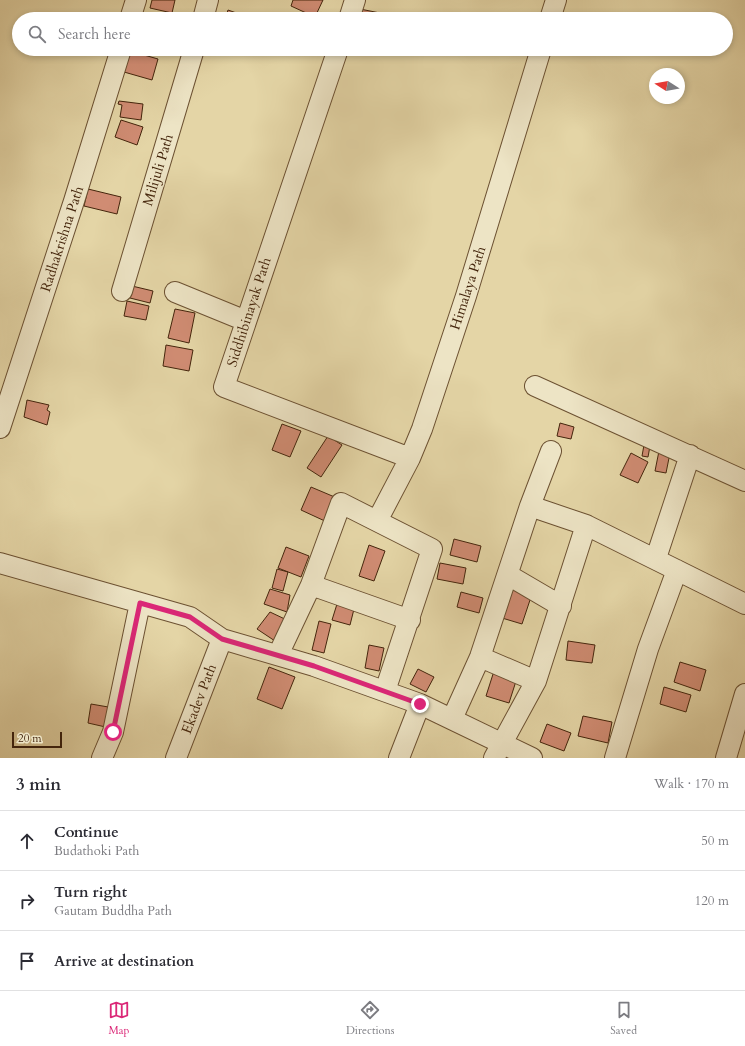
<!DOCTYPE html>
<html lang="en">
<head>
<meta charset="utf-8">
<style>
  :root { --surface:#fff; --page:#f7f7f7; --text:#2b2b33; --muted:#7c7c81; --line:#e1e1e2; --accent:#db2777 }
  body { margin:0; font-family:Cardo,serif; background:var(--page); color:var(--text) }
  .compass { position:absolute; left:649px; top:68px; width:36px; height:36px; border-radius:50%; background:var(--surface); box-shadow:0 2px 6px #0003; rotate:281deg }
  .scale { position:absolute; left:12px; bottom:10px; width:50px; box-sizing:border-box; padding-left:4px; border:2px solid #44250c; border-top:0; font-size:11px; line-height:14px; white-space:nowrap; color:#44250c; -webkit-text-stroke:3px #ede4c5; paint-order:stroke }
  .stop { position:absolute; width:12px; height:12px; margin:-9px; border:3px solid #db2777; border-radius:50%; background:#fff }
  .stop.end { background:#db2777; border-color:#fff; box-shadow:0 1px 4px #0008 }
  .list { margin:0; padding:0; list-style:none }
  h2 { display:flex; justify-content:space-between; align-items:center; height:52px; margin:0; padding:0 16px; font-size:17px }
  h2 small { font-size:13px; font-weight:400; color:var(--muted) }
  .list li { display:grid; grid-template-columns:26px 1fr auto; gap:12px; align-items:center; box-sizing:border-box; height:60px; padding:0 16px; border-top:1px solid var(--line) }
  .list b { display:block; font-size:15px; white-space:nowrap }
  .list p { margin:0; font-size:13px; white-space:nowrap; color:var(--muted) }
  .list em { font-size:13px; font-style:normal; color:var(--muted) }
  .icon { flex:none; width:22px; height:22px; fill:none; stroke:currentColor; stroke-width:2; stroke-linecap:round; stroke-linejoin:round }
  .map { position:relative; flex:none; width:745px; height:758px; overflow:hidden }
  .search { position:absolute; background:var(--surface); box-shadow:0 2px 6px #0003; left:12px; right:12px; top:12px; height:44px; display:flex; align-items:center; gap:10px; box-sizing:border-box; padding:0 14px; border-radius:22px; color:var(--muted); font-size:15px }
  .sheet { height:232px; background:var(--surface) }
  nav { display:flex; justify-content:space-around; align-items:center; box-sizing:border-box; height:56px; border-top:1px solid var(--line); background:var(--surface); font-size:11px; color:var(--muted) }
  nav a { display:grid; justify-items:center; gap:2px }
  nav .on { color:var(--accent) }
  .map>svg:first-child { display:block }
  .building { fill:#d08c73; stroke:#44250c }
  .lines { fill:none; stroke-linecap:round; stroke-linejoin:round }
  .street-casing { stroke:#6c5132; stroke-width:22 }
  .street { stroke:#ede4c5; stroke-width:20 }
  .route { stroke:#db2777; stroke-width:5 }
  .labels { text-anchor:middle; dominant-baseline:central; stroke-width:3; stroke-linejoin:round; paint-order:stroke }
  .street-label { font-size:14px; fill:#44250c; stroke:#ede4c5 }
</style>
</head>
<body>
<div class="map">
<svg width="745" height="758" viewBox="0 0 745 758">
  <rect width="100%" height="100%" fill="#e4d5a6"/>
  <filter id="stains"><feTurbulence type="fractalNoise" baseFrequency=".005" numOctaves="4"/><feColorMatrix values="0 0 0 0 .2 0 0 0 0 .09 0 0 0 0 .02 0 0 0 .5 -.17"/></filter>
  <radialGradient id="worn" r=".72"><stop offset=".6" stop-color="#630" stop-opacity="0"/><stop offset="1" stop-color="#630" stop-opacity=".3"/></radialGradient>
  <path class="building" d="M 152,0 L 175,0 L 172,13 L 150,8 Z
    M 293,0 L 323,0 L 315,17 L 291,6 Z
    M 360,9 L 380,13 L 378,19 L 357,19 Z
    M 228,10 L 242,15 L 240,19 L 225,19 Z
    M 217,49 L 225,49 L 224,52 L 217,51 Z
    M 130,51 L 158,59 L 152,80 L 124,72 Z
    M 119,101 L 143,104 L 141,120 L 120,117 L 122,105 L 118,104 Z
    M 121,120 L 143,127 L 137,145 L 115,137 Z
    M 88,189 L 121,197 L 117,214 L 84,206 Z
    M 132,286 L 153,291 L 150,303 L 130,298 Z
    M 127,301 L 149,306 L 146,320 L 124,316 Z
    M 175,309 L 195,313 L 189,343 L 168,338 Z
    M 166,345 L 193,350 L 189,371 L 163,366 Z
    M 27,400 L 49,405 L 47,410 L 50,412 L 47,425 L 24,417 Z
    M 560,423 L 574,427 L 571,439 L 557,436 Z
    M 282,424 L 301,431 L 290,457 L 272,450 Z
    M 328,436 L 342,445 L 321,477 L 307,468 Z
    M 644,445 L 650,446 L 648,457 L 642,456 Z
    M 659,451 L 670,453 L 666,473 L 655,471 Z
    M 631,453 L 648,462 L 638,483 L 620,475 Z
    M 311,487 L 337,498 L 327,522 L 301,510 Z
    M 454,539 L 481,546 L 477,562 L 450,555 Z
    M 369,545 L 385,551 L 374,581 L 359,576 Z
    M 286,547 L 309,556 L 301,577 L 278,568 Z
    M 440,563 L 466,568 L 463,584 L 437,579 Z
    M 277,569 L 288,572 L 283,591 L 272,588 Z
    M 512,588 L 532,594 L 522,624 L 502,618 Z
    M 270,589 L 290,595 L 287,612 L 264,604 Z
    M 461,592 L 483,598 L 479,613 L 457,607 Z
    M 337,604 L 354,609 L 350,625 L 332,620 Z
    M 270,612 L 289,621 L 275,641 L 257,629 Z
    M 319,621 L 331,624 L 324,653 L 312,650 Z
    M 568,641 L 595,645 L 592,663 L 566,660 Z
    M 369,645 L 384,648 L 379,671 L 365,668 Z
    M 680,662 L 706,670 L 700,691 L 674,682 Z
    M 269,667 L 295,677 L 282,709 L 257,699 Z
    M 418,669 L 434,677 L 426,692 L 410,684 Z
    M 494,671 L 517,678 L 509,703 L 486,696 Z
    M 664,687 L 691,695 L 686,712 L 660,704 Z
    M 91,704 L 114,708 L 110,728 L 88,723 Z
    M 583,716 L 612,722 L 608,743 L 578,736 Z
    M 547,724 L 571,733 L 564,751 L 540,742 Z"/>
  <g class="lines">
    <defs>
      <path id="street" d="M 130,19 L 136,0
        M 203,19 L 208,0
        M 349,19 L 355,0
        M 550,19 L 556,0
        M 338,49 L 224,387 L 410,458
        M 122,291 L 194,49
        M 175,292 L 246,321
        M 535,386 L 745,481
        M 0,428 L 74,201 L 121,49
        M 530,506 L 586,525 L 745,604
        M 377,521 L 410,458 L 422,429 L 466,296 L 541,49
        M 656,558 L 690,455
        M 0,563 L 190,617 L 222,639 L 314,666 L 420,704 L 532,758
        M 508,575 L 561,606
        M 311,585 L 410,620
        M 278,655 L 311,585 L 341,503 L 432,549 L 385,691
        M 480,657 L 536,681
        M 452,719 L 480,657 L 530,506 L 551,451
        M 102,758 L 113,732 L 140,603
        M 176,758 L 222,639
        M 399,758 L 420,704
        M 494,758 L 536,681 L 586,525
        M 615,758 L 648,649 L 677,570
        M 726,758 L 745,694"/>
    </defs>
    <use href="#street" class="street-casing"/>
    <use href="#street" class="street"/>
  </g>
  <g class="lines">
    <path class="route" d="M 113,732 L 140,603 L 190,617 L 222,639 L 314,666 L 420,704"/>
  </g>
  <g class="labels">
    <g class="street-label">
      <text transform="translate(158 170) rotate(-73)">Milijuli Path</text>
      <text transform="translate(62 239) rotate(-72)">Radhakrishna Path</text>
      <text transform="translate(468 288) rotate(-72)">Himalaya Path</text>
      <text transform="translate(249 312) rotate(-72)">Siddhibinayak Path</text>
      <text transform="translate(199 699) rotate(-69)">Ekadev Path</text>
    </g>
  </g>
  <rect width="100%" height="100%" filter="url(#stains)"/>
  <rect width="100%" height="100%" fill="url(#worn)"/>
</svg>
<svg class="compass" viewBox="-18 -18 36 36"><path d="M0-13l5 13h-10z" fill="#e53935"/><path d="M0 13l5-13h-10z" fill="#7c7c81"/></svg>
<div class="scale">20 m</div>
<div class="stop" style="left:113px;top:732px"></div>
<div class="stop end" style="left:420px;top:704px"></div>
<div class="search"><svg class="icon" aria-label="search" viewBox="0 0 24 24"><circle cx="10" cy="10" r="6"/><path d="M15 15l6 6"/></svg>Search here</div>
</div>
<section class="sheet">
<h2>3 min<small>Walk · 170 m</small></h2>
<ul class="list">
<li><svg class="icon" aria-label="ahead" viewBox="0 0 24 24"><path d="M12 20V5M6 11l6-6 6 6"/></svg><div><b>Continue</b><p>Budathoki Path</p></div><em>50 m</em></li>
<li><svg class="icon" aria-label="right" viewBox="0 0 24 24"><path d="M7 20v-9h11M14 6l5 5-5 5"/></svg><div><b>Turn right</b><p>Gautam Buddha Path</p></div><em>120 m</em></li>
<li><svg class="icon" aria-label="arrive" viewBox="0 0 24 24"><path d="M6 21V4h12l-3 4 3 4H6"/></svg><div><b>Arrive at destination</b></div></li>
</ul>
</section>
<nav>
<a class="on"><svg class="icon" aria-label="map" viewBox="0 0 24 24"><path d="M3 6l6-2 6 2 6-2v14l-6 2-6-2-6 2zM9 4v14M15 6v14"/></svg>Map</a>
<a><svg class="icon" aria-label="directions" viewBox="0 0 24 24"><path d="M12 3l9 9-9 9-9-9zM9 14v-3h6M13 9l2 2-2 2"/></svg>Directions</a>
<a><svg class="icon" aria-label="saved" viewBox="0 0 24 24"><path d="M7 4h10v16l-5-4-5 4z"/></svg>Saved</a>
</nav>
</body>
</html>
